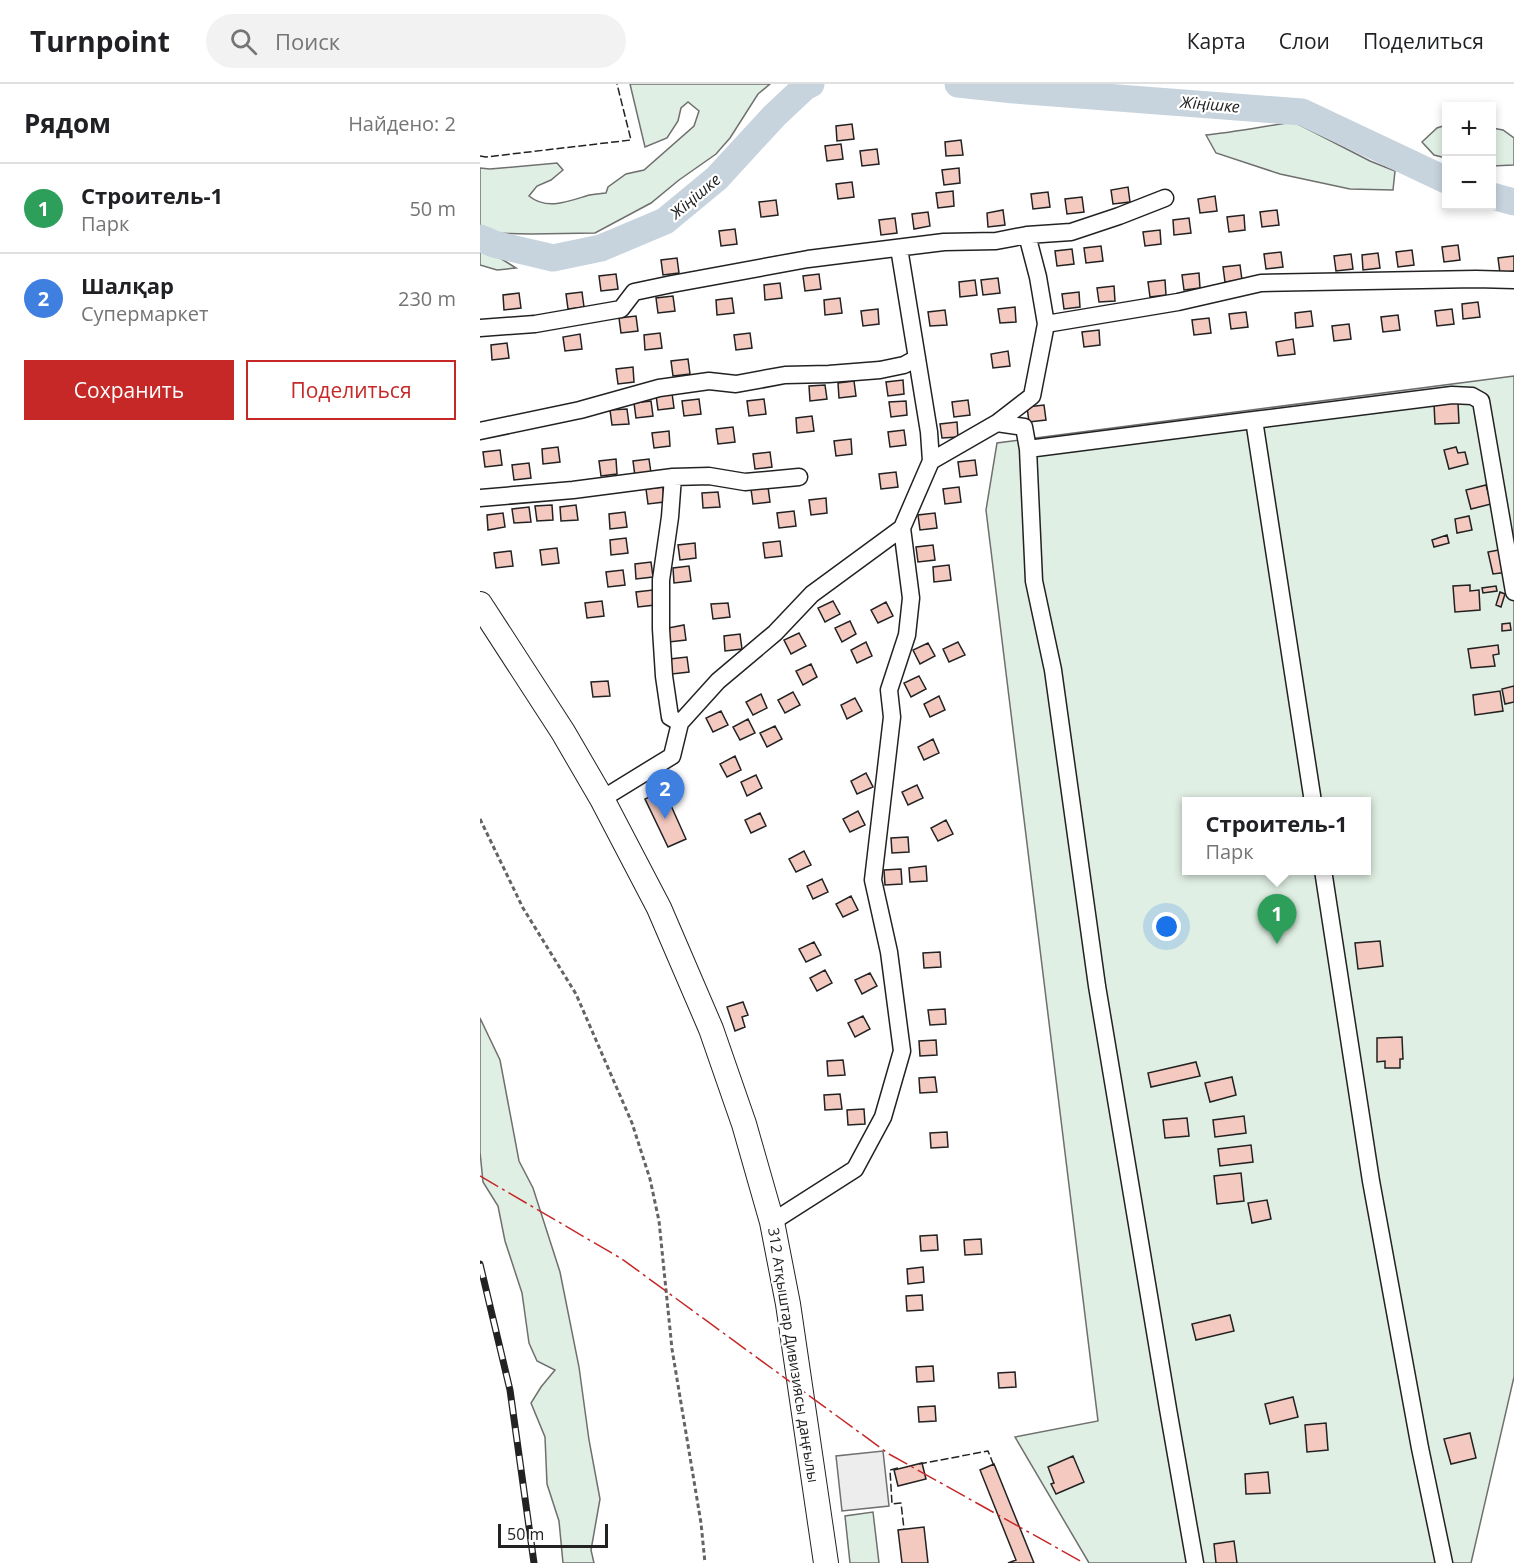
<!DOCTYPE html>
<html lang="ru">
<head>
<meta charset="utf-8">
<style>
  :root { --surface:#fff; --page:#f2f2f2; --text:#202124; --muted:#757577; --line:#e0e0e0; --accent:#c62828 }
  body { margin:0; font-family:"Open Sans",sans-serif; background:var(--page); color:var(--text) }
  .controls { position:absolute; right:18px; top:18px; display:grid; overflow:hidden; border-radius:0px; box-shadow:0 3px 9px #0003 }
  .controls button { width:54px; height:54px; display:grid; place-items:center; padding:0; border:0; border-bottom:2px solid var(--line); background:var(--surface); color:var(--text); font:30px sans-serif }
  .scale { position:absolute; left:18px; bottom:15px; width:110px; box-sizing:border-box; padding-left:6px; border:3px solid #222; border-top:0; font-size:16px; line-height:21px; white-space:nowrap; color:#222; -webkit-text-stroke:4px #fff; paint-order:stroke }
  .you { position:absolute; left:687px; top:843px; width:21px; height:21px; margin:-15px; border:4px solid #fff; border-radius:50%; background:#1a73e8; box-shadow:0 0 0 9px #1a73e833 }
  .badge { display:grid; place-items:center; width:39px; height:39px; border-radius:50%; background:var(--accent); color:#fff; font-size:20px; font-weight:700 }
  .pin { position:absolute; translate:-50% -50px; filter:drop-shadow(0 2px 3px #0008) }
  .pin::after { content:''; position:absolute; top:32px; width:21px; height:18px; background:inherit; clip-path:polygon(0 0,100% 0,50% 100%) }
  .popup { position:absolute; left:702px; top:713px; width:189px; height:78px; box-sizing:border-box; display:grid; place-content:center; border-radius:0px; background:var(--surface); filter:drop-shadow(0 2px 4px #0005); font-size:20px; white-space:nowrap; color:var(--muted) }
  .popup b { font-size:22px; color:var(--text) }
  .popup::after { content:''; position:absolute; left:50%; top:100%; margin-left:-12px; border:12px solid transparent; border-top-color:var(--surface) }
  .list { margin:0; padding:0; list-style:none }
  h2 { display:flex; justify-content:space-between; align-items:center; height:78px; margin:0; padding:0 24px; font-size:26px }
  h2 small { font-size:20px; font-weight:400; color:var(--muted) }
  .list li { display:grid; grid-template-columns:39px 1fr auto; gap:18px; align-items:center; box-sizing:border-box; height:90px; padding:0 24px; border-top:2px solid var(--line) }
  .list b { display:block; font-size:22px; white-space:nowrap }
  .list p { margin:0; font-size:20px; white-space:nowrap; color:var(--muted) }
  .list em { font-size:20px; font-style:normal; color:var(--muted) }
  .actions { display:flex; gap:12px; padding:18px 24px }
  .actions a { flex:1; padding:14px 0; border:2px solid var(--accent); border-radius:0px; text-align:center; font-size:21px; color:var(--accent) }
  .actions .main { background:var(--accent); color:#fff }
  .icon { flex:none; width:33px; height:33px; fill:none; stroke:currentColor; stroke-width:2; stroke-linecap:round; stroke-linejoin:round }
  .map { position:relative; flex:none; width:1034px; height:1479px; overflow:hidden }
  header { display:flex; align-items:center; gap:36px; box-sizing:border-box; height:84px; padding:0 30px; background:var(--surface); border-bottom:2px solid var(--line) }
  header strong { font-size:28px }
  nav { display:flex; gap:33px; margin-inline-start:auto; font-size:21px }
  .search { width:420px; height:54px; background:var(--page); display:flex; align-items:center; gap:15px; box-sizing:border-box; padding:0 21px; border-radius:33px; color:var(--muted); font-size:22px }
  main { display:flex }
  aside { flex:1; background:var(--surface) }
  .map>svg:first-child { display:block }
  .green { fill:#e0efe3; stroke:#6f6f6f; stroke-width:1.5; fill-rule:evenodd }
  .parking { fill:#ededed; stroke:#6f6f6f; stroke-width:1.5 }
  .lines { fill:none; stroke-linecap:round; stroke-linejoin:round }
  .river { stroke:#c7d3dd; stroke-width:27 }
  .building { fill:#f3c9c0; stroke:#222; stroke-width:1.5 }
  .minor-casing { stroke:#222; stroke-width:19 }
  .highway-casing { stroke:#222; stroke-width:26 }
  .path { stroke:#646464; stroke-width:3; stroke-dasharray:4.5 3; stroke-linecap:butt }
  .minor { stroke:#fff; stroke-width:16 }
  .highway { stroke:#fff; stroke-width:24 }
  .rail-casing { stroke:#222; stroke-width:7 }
  .rail { stroke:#fff; stroke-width:4.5; stroke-dasharray:14; stroke-linecap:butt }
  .fence { stroke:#222; stroke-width:1.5; stroke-dasharray:8 3; stroke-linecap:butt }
  .power { stroke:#c62828; stroke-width:1.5; stroke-dasharray:21 4.5 3 4.5; stroke-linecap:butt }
  .labels { text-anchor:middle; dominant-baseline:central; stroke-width:4.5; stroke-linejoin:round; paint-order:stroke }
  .street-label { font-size:15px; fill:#222; stroke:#fff }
  .water-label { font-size:16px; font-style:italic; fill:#222; stroke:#fff }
</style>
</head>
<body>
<header>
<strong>Turnpoint</strong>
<div class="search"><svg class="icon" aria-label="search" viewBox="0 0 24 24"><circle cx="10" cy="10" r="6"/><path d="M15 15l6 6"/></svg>Поиск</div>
<nav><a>Карта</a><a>Слои</a><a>Поделиться</a></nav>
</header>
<main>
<aside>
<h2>Рядом<small>Найдено: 2</small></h2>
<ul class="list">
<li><span class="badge" style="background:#2e9e5b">1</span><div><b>Строитель-1</b><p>Парк</p></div><em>50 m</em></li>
<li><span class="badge" style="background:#3f7fe0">2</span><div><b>Шалқар</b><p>Супермаркет</p></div><em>230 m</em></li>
</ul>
<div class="actions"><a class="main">Сохранить</a><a>Поделиться</a></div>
</aside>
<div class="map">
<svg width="1034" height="1479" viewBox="0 0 1034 1479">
  <rect width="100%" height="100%" fill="#fff"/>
  <path class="green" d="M 150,0 L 290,0 L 278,10 L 250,54 L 236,70 L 199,96 L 171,119 L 115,149 L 51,150 L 13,149 L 0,141 L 0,84 L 10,85 L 77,79 L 83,86 L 71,96 L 57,102 L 49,112 C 66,126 87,118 106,112 C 112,110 119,110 126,109 L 128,103 L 146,90 L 164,86 L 214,42 L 219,27 L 208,18 L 201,24 L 198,37 L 187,54 L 165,63 Z
    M 814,38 L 890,77 L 915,87 L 913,106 L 870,105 L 800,90 L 736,69 L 726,51 C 756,48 785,42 814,38 Z
    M 966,41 L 966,74 L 954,71 L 942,58 L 957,44 Z
    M 1012,44 L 1023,46 L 1034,54 L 1034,81 L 1012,82 Z
    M 0,164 L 4,164 L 36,184 L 17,186 L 0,181 Z
    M 1034,292 L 1034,1293 L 991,1479 L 609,1479 L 535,1353 L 618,1337 L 506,426 L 517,359 ZM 707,718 L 887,718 L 887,786 L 707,786 Z
    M 0,934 L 20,976 L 39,1077 L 53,1104 L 80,1188 L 99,1283 L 109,1356 L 120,1415 L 111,1466 L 114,1479 L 83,1479 L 79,1437 L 67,1400 L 65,1353 L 51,1319 L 61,1303 L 75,1286 L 57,1277 L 49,1259 L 42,1209 L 25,1157 L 18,1122 L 3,1098 L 0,1068 Z
    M 393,1428 L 399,1479 L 370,1479 L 365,1432 Z"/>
  <path class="parking" d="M 403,1367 L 409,1422 L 362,1427 L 356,1372 Z"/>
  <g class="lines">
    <path class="river" d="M 478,0 L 534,6 L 822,28 L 966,96
      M 1012,112 L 1034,118
      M 0,154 L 14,160 L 73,174 L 121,164 L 185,137 L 237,94 L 294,32 L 325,3 L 331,0"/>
  </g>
  <path class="building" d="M 372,40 L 374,55 L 357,57 L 356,42 Z
    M 481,56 L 483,71 L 466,72 L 465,58 Z
    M 361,60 L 363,75 L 347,77 L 345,62 Z
    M 397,65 L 399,80 L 382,82 L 380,67 Z
    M 479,84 L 480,99 L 464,101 L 462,86 Z
    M 372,98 L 374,113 L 358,115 L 356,100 Z
    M 648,103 L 650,118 L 633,120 L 631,106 Z
    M 473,107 L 474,122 L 458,124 L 456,109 Z
    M 568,108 L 570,123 L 553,125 L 551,110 Z
    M 735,112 L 737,127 L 720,129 L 718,115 Z
    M 602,113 L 604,128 L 587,130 L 585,115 Z
    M 296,116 L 298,131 L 281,133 L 279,118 Z
    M 523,126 L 525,141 L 508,143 L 507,129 Z
    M 797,126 L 799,141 L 782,143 L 780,128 Z
    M 448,128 L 450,142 L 434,145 L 432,130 Z
    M 764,131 L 765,146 L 749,148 L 747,133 Z
    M 415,134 L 417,149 L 401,151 L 399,136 Z
    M 709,134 L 711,149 L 694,151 L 693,136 Z
    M 255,145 L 257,160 L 241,162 L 239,147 Z
    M 680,146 L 681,160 L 665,162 L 663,148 Z
    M 978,161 L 980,176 L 964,178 L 962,163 Z
    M 621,162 L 623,177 L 606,179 L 604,164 Z
    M 592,165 L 594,180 L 577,182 L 575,167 Z
    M 932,166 L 934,181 L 918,183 L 916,168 Z
    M 801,168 L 803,183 L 786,185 L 784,170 Z
    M 898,169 L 900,184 L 883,186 L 882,171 Z
    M 871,170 L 873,185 L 856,187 L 854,172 Z
    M 1034,172 L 1034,187 L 1020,189 L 1018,174 Z
    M 197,174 L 199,189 L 183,191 L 181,176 Z
    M 760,181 L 762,196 L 745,198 L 743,183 Z
    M 719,189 L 720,204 L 704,206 L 702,191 Z
    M 136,190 L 138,205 L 121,207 L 119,192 Z
    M 339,190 L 341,205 L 325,207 L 323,192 Z
    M 518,194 L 520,209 L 503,211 L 501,196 Z
    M 495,196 L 497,211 L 480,213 L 479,198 Z
    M 685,196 L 686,211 L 670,213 L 668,198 Z
    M 300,199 L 302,214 L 285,216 L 284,201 Z
    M 634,202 L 635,217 L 619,218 L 617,204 Z
    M 102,208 L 104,223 L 88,225 L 86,210 Z
    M 599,208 L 600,223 L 584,225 L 582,210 Z
    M 39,209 L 41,224 L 24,226 L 23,211 Z
    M 193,212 L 195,227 L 178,229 L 176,214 Z
    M 252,214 L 254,229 L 237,231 L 236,216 Z
    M 360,214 L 362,229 L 345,231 L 344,216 Z
    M 998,218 L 1000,233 L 983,235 L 982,220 Z
    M 535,223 L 536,238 L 520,239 L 518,225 Z
    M 398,225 L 399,240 L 383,242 L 381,227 Z
    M 972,225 L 974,240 L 957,242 L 955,227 Z
    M 465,226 L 467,241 L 450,242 L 448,228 Z
    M 831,227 L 833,242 L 816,244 L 815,229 Z
    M 766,228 L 768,243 L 751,245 L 749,230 Z
    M 918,231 L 920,246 L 903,248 L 901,233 Z
    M 156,232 L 158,247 L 141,249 L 139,234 Z
    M 729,234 L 731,249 L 714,251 L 712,236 Z
    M 869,240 L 871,255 L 854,257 L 852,242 Z
    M 619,246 L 620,261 L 604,263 L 602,248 Z
    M 180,249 L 182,264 L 165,266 L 164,251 Z
    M 270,249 L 272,264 L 256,266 L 254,251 Z
    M 100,250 L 102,265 L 85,267 L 83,253 Z
    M 813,255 L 815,270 L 798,272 L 796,258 Z
    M 27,259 L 29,274 L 12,276 L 11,261 Z
    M 528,267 L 530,282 L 513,284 L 511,270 Z
    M 208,275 L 210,290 L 193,292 L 191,277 Z
    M 153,283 L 154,298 L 138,300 L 136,285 Z
    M 423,296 L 424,310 L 408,312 L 406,298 Z
    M 374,297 L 376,312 L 359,314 L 358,299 Z
    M 345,301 L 347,315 L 330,317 L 329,302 Z
    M 192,309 L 194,324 L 178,326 L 176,311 Z
    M 219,315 L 221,330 L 204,332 L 202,317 Z
    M 284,315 L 286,330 L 269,332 L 267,317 Z
    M 488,316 L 490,331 L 474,333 L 472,318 Z
    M 171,317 L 173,332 L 156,334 L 154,319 Z
    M 426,317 L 427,331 L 411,333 L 409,318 Z
    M 978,319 L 979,339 L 955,340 L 954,320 Z
    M 564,321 L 566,336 L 549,338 L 547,323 Z
    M 147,325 L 149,340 L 132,341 L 130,326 Z
    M 332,332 L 334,347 L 317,349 L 316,334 Z
    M 477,338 L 478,353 L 462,354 L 460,340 Z
    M 253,343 L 255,358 L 238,360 L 236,345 Z
    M 424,346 L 426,361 L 410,363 L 408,348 Z
    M 189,347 L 190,362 L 174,364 L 172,349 Z
    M 371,355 L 372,370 L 356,372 L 354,357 Z
    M 78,363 L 80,378 L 63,380 L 62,365 Z
    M 976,363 L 978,369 L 985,368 L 988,380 L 969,385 L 964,366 Z
    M 20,366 L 22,381 L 5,383 L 3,368 Z
    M 290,368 L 292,383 L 275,385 L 273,370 Z
    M 136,375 L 137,390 L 121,392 L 119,377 Z
    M 169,375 L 171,389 L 155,392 L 153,377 Z
    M 495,376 L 497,391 L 480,393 L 478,378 Z
    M 49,379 L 51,394 L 34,396 L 32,381 Z
    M 416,388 L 418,403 L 401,405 L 399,390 Z
    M 1006,401 L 1011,420 L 991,425 L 986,406 Z
    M 183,403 L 184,418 L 168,420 L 166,405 Z
    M 288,403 L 290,418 L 273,420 L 271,405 Z
    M 479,403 L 481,418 L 465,420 L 463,405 Z
    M 238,408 L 240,423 L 223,424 L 222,409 Z
    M 346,414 L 347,429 L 331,431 L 329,416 Z
    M 72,421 L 73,436 L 57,437 L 55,422 Z
    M 96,421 L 98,436 L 81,437 L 80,423 Z
    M 49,423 L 51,438 L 34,439 L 32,425 Z
    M 314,427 L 316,442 L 299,444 L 297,429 Z
    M 145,428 L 147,443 L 130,445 L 129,430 Z
    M 23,429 L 25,443 L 8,446 L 7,431 Z
    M 455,429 L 457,444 L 440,446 L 438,431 Z
    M 989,432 L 992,446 L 977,449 L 975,435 Z
    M 967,451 L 969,459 L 954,463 L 952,456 Z
    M 146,454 L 148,469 L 131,471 L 130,456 Z
    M 300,457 L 302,472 L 285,474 L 283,459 Z
    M 215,459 L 216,474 L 200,476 L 198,461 Z
    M 453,461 L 455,476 L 438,478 L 436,463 Z
    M 77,464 L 79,479 L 62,481 L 60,466 Z
    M 1024,465 L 1028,488 L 1013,490 L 1008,468 Z
    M 31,467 L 33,482 L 16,484 L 14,469 Z
    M 171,478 L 173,493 L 156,495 L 155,480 Z
    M 469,481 L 471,496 L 454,498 L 453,483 Z
    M 209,482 L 211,497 L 194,499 L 193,484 Z
    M 143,486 L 145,501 L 128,503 L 126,488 Z
    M 990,501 L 990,507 L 999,506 L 1000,526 L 975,528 L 973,502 Z
    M 1016,502 L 1017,507 L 1003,509 L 1002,504 Z
    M 173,506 L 175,521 L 158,523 L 156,508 Z
    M 1020,508 L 1025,510 L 1021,523 L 1016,521 Z
    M 122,517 L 124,532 L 107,534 L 105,519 Z
    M 353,517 L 360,530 L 345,538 L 338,524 Z
    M 406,518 L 413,532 L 398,539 L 391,526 Z
    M 248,519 L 250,533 L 233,535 L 231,520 Z
    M 370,537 L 376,550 L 362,558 L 355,544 Z
    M 1030,539 L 1031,546 L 1022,547 L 1022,540 Z
    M 204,541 L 206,556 L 189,558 L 188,544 Z
    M 319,549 L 326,562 L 311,570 L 304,556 Z
    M 260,550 L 262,565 L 245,567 L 244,552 Z
    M 386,558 L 392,572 L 377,579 L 371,566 Z
    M 478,558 L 485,571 L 469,578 L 463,565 Z
    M 448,559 L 455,572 L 440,580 L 433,566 Z
    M 1018,561 L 1019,570 L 1013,571 L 1015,582 L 991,584 L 988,565 Z
    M 207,573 L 209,588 L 192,590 L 190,575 Z
    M 331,580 L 337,593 L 323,601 L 316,587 Z
    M 439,592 L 446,605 L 431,613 L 424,599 Z
    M 128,597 L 130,612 L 113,613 L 111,598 Z
    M 1034,602 L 1034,618 L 1025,620 L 1022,605 Z
    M 1020,607 L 1023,627 L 995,631 L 993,611 Z
    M 313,608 L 320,621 L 305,629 L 298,616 Z
    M 281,610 L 287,624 L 273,631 L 266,618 Z
    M 459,612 L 465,626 L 450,633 L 444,620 Z
    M 375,614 L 382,627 L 367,635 L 361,621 Z
    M 241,627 L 248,641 L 233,648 L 226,634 Z
    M 268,635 L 275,649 L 260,656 L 253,643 Z
    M 295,642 L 302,655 L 287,663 L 280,649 Z
    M 453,655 L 459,669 L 444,676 L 438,663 Z
    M 255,672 L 261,686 L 247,693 L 240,680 Z
    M 386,689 L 393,703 L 377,710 L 371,697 Z
    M 276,691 L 282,704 L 267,712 L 261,698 Z
    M 437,701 L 443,714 L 428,721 L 422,708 Z
    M 184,706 L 206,755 L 188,763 L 165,715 Z
    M 378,727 L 385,741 L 370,748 L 363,735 Z
    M 280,729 L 286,742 L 271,749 L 265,736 Z
    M 466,736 L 473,750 L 458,757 L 451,744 Z
    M 428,753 L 429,768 L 412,769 L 411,754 Z
    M 324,767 L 331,781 L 316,788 L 309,775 Z
    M 446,782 L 447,797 L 430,798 L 429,784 Z
    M 421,785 L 422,800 L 405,801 L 404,786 Z
    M 342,795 L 348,808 L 333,815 L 327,802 Z
    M 371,812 L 378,826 L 363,833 L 356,820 Z
    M 900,857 L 903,882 L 878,885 L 875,859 Z
    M 334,858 L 341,871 L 326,878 L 319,865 Z
    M 460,868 L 461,883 L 444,884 L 443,869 Z
    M 345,886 L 352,899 L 337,907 L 330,894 Z
    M 390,889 L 397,902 L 382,910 L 375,896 Z
    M 263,918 L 268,931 L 262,933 L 265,943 L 255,947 L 247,923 Z
    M 465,925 L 466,940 L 450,941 L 448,926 Z
    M 383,932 L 390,945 L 375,953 L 368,939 Z
    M 922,953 L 923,975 L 920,975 L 920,984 L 905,984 L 905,977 L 897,978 L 897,954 Z
    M 456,956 L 457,971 L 440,972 L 439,957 Z
    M 363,976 L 365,991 L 348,992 L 347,977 Z
    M 716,978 L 720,992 L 671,1003 L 668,989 Z
    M 455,993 L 457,1008 L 440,1009 L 439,994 Z
    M 752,993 L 756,1011 L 730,1018 L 725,999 Z
    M 360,1010 L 362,1025 L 345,1026 L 344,1011 Z
    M 384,1025 L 385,1040 L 368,1041 L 367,1026 Z
    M 764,1032 L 766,1049 L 735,1053 L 733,1036 Z
    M 707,1034 L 709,1052 L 685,1054 L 683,1036 Z
    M 467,1048 L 468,1063 L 451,1064 L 450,1049 Z
    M 771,1061 L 773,1078 L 740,1082 L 738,1065 Z
    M 761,1089 L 764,1117 L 737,1120 L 734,1092 Z
    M 787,1116 L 791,1135 L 772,1139 L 768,1119 Z
    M 457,1151 L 458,1166 L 441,1167 L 440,1152 Z
    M 501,1155 L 502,1170 L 485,1171 L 484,1156 Z
    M 443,1183 L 444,1198 L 428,1200 L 427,1185 Z
    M 442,1211 L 443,1226 L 427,1227 L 426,1212 Z
    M 750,1231 L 754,1247 L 716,1256 L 712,1240 Z
    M 453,1282 L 454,1297 L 437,1298 L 436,1283 Z
    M 535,1288 L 536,1303 L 519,1304 L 518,1289 Z
    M 813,1313 L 818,1333 L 790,1340 L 785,1320 Z
    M 455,1322 L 456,1337 L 439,1338 L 438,1323 Z
    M 846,1339 L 848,1366 L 827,1368 L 825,1341 Z
    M 990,1349 L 996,1374 L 971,1380 L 964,1355 Z
    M 593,1372 L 604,1398 L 576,1410 L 571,1400 L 574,1399 L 568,1383 Z
    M 442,1379 L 446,1395 L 418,1402 L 414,1386 Z
    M 514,1380 L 554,1479 L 528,1479 L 536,1476 L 500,1386 Z
    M 788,1388 L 790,1409 L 766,1410 L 765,1390 Z
    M 444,1443 L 448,1479 L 422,1479 L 418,1446 Z
    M 754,1457 L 757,1479 L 736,1479 L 734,1460 Z"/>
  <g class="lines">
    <defs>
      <path id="minor" d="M 419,164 L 449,348 L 451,377
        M 566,240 L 558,193 L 547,151 L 591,148 L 639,132 L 685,114
        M 0,244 L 55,240 L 141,225 L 154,208 L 192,200 L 328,175 L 464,158 L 516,157 L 547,151
        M 517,339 L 552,312 L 566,240 L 698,218 L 781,199 L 996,195 L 1034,196
        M 0,347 L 100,326 L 179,304 L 229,297 L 256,300 L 305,291 L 349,290 L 400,286 L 424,281 L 437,274
        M 548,365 L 554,497 L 573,586 L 617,902 L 688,1325 L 715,1479
        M 193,393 L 229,392 L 265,398 L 319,393
        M 0,414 L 93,406 L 193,393 L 190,433 L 181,496 L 181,545 L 184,592 L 190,633 L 200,639
        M 122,715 L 192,672 L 200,639 L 238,597 L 295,549 L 332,510 L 422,444
        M 833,718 L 774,336 L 972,311 L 992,312 L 1001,317 L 1034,508
        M 843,786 L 891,1097 L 940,1364 L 964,1479
        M 292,1138 L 375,1085 L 403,1033 L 422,967 L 409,868 L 393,796 L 412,633 L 409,606 L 427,551 L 431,514 L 422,444 L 451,377 L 517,339 L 544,343 L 548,365 L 774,336"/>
      <path id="highway" d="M 0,520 L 83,648 L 122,715 L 179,824 L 231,945 L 264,1040 L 292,1138 L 308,1220 L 346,1479"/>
    </defs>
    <use href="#minor" class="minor-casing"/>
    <use href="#highway" class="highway-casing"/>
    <path class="path" d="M 0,735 L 43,824 L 96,910 L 152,1039 L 170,1095 L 179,1137 L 192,1265 L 221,1439 L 225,1479"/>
    <use href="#minor" class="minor"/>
    <use href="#highway" class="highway"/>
    <defs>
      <path id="rail" d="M 0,1180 L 30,1306 L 54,1479"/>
    </defs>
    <use href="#rail" class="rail-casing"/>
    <use href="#rail" class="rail"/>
    <path class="fence" d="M 0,72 L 6,73 L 151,56 L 137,0
      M 439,1380 L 508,1367 L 514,1382
      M 418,1384 L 410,1386 L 412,1420 L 421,1419 L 424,1445"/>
    <path class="power" d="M 0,1092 L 142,1175 L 409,1370 L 604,1479"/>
  </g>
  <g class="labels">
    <g class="street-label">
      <text transform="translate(314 1271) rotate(81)">312 Атқыштар Дивизиясы даңғылы</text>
    </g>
    <g class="water-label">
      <text transform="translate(730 20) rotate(5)">Жіңішке</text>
      <text transform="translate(215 112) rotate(-40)">Жіңішке</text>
    </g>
  </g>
</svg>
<div class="controls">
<button>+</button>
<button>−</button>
</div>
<div class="scale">50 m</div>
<div class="you"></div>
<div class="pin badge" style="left:797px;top:860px;background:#2e9e5b">1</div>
<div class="popup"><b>Строитель-1</b>Парк</div>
<div class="pin badge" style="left:185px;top:735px;background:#3f7fe0">2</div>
</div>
</main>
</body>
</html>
